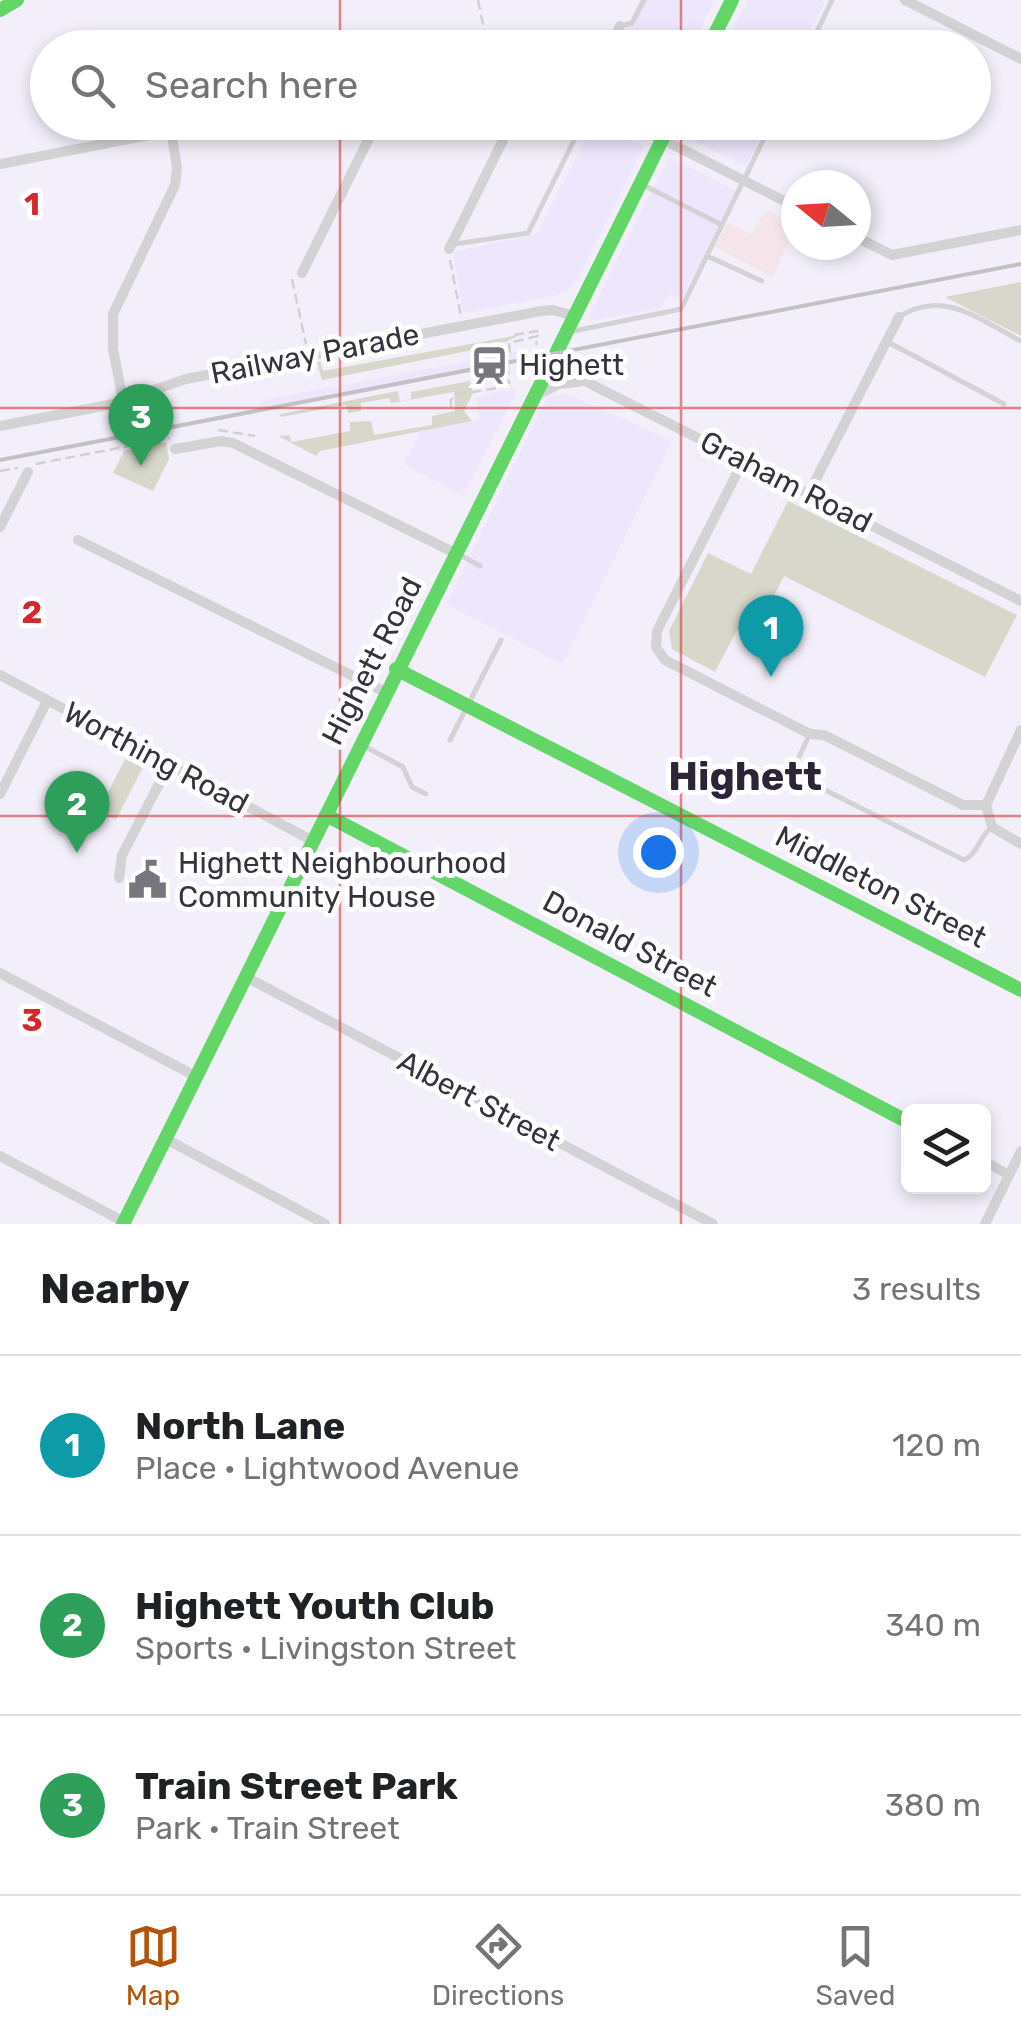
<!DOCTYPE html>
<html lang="en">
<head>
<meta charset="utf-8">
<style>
  :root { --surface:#fff; --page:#f2f2f2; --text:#202124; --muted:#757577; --line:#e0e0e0; --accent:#b45309 }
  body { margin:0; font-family:Rubik,sans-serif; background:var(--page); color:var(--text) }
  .controls { position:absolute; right:30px; bottom:30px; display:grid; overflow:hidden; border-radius:15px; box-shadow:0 5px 15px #0003 }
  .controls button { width:90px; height:90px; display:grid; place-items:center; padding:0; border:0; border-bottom:2px solid var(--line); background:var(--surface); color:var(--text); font:50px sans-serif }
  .compass { position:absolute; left:781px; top:170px; width:90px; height:90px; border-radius:50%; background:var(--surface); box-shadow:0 5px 15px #0003; rotate:288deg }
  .you { position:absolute; left:658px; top:852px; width:35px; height:35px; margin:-25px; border:8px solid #fff; border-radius:50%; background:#1a73e8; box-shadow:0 0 0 15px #1a73e833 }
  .badge { display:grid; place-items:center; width:65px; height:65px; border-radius:50%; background:var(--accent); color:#fff; font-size:32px; font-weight:700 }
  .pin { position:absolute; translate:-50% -82px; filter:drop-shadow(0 2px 5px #0008) }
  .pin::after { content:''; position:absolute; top:52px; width:35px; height:30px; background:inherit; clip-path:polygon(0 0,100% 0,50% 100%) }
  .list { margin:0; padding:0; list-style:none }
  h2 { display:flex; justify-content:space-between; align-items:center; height:130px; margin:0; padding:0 40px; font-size:42px }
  h2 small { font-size:32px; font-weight:400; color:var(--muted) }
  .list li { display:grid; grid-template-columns:65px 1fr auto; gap:30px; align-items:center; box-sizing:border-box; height:180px; padding:0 40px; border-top:2px solid var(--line) }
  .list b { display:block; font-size:38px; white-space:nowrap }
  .list p { margin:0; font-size:32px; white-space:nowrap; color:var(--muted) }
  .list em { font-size:32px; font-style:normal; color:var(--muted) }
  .icon { flex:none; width:55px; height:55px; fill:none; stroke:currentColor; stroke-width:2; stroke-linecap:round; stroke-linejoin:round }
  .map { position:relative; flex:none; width:1021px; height:1224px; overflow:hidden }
  .search { position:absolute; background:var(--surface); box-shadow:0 5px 15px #0003; left:30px; right:30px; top:30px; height:110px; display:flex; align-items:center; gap:25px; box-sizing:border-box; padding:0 35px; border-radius:55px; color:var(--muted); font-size:38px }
  .sheet { height:670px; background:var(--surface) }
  nav { display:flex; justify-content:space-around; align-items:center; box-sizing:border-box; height:140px; border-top:2px solid var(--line); background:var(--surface); font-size:28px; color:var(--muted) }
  nav a { display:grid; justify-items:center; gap:5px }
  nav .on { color:var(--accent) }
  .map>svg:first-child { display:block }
  .built { fill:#ede6fc }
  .education { fill:#f5e5eb }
  .green { fill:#d8d7cc }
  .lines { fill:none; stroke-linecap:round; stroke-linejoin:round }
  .path { stroke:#d2d0d5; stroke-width:2.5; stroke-dasharray:10 5; stroke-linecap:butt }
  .lane { stroke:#d3d3d6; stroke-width:5 }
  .street { stroke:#d3d3d6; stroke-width:10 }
  .fast { stroke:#63d668; stroke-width:14 }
  .rail { stroke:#c2c2c4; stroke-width:4 }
  .grid { fill:none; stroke:#d62828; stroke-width:2.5; stroke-opacity:0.55 }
  .labels { text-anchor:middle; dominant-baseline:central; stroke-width:10; stroke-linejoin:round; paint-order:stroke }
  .street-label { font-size:30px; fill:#37333d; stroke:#fff }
  .poi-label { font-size:30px; fill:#37333d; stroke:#fff; text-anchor:start }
  .district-label { font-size:40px; font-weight:bold; fill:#2c2538; stroke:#fff }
  .grid-label { font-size:32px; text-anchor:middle; font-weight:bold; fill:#d62828; stroke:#fff; stroke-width:10; stroke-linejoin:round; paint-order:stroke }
</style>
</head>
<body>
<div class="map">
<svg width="1021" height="1224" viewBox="0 0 1021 1224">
  <rect width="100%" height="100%" fill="#f2effa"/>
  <path class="built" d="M 640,0 L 714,0 L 692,47 L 617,48 Z
    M 748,0 L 820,0 L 825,3 L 801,47 L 723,47 Z
    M 594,123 L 644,146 L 578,278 L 569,289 L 554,296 L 463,313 L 453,252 L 537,234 Z
    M 684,123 L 684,122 L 767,123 L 746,167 L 683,135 Z
    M 669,157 L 736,191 L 681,300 L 669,294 L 661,308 L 592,320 L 589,316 Z
    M 527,350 L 516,363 L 251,414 L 263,400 Z
    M 514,387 L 516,393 L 463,496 L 404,464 L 421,431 L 480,420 L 476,398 Z
    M 568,394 L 672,441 L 562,664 L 446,604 L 548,396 Z"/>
  <path class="education" d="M 766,210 L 796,225 L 773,277 L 715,247 L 727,223 L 751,235 Z"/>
  <path class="green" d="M 1021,282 L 1021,336 L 945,297 Z
    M 519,335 L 506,342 L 492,342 L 493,346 L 322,380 L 317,362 L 320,362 L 323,371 Z
    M 470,381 L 473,393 L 464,411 L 472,421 L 320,451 L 316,456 L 278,436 L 290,435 L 291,442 L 350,431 L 350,422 L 371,421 L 374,435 L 432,425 L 432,416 L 455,411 L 454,392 L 391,403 L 389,398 L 361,403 L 361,411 L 348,413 L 346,405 L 281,417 L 280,414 L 398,391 L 400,401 L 411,399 L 411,392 Z
    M 166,442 L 169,459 L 153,491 L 113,473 L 124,451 Z
    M 788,501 L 1017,615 L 985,677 L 784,576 L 753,637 L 737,630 L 715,672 L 672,649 L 669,631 L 708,553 L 751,574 Z
    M 128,754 L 145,763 L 116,820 L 98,811 Z"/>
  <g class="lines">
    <path class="path" d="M 478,0 L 488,48
      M 450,260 L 461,316
      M 292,279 L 306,344
      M 514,335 L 537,331 L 538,335
      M 510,353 L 509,343 L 538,336 L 536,345
      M 508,365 L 509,384
      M 451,407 L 451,400 L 455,395 L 509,386 L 513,389
      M 218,430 L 255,436
      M 36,464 L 170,438
      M 0,471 L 18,468"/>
    <path class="lane" d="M 620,26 L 632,23 L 644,0
      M 809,48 L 832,0
      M 643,185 L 722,225
      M 455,244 L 528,233 L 583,122
      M 707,256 L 762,281
      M 899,317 C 943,288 980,320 1021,341
      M 569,332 L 681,309 L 772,122
      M 888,342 L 1004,404
      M 460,555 L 480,566
      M 810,734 L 794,767 L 797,775 L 805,780 L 964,860 C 978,854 979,836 992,827
      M 450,740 L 501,640
      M 364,746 L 403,767 L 412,787 L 426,794"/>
    <path class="street" d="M 905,0 L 1021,59
      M 610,48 L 620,26
      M 621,122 L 668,142 L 796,207
      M 0,164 L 216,122
      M 856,237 L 892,255 L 1021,230
      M 449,249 L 512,122
      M 302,273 L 377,122
      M 551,364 L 1021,601
      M 535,396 L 559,384 L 584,381
      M 123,401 L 113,349 L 113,314 L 175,185 L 177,168 L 171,130
      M 0,426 L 113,404 L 186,379 L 541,311 L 553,310 L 574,316
      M 175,449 L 221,441 L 233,443 L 457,554
      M 743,461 L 657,631 L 656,647 L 665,660 L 810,734 L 824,735 L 963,805 L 986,805
      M 809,493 L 899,317
      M 0,527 L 28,472
      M 78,540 L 385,692
      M 0,675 L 313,841
      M 1021,730 L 986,805 L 992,827 L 1021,844
      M 0,794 L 47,701
      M 119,878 L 122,855 L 169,765
      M 0,973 L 197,1077
      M 246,977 L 713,1224
      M 166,1139 L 325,1224
      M 0,1156 L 124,1222
      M 984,1161 L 1009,1175
      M 985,1224 L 1021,1151"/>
    <path class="fast" d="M 0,10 L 17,0
      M 708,48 L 732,0
      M 396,669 L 1021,990
      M 326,815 L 908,1122
      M 123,1224 L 671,122"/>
    <path class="rail" d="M 0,460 L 1021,264"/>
  </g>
  <path class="grid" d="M 340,0 L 340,48M 681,0 L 681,48M 340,122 L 340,1224M 681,122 L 681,1224M 0,408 L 1021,408M 0,816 L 1021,816"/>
  <defs>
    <symbol id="station-bare" viewBox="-9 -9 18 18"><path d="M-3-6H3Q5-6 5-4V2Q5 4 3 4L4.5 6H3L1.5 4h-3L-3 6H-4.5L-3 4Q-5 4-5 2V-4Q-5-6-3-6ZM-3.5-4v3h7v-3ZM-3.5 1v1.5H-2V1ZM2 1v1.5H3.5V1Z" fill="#78757f" stroke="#fff" stroke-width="2.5" paint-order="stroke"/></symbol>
    <symbol id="civic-bare" viewBox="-9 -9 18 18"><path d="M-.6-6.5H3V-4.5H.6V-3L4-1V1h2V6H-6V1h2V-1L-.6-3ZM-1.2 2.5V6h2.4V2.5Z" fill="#78757f" stroke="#fff" stroke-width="2.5" paint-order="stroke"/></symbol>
  </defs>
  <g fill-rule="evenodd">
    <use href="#station-bare" x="462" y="338" width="55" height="55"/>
    <use href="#civic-bare" x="120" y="852" width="55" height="55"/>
  </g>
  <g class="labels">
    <g class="street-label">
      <text transform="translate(315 354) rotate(-11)">Railway Parade</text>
      <text transform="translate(786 482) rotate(27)">Graham Road</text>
      <text transform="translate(372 661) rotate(-63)">Highett Road</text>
      <text transform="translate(156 758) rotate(28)">Worthing Road</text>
      <text transform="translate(881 887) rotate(27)">Middleton Street</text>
      <text transform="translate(630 944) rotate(28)">Donald Street</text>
      <text transform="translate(479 1101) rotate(28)">Albert Street</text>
    </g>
    <g class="poi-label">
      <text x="519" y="365">Highett</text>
      <text x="178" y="863">Highett Neighbourhood<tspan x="178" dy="34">Community House</tspan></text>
    </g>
    <g class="district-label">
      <text x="745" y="776">Highett</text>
    </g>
  </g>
  <g class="grid-label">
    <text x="32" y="215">1</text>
    <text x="32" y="623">2</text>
    <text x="32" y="1031">3</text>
  </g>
</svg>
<div class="controls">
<button><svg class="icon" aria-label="layers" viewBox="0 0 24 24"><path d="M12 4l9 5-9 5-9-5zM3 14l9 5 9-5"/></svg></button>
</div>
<svg class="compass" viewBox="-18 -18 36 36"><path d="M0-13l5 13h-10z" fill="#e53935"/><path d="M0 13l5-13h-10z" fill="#757577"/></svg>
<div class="you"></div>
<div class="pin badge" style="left:771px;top:677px;background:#0f9aa8">1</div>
<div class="pin badge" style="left:77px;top:853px;background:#2e9e5b">2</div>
<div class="pin badge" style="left:141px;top:466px;background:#2e9e5b">3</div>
<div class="search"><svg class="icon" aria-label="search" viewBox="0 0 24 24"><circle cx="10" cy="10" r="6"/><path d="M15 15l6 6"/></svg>Search here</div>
</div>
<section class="sheet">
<h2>Nearby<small>3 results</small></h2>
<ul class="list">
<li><span class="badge" style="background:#0f9aa8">1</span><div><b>North Lane</b><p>Place · Lightwood Avenue</p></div><em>120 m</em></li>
<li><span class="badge" style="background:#2e9e5b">2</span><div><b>Highett Youth Club</b><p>Sports · Livingston Street</p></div><em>340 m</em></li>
<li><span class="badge" style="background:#2e9e5b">3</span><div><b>Train Street Park</b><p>Park · Train Street</p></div><em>380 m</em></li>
</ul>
</section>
<nav>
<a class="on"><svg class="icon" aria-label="map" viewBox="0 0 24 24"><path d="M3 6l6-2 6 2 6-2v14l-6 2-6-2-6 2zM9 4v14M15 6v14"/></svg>Map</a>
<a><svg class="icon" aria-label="directions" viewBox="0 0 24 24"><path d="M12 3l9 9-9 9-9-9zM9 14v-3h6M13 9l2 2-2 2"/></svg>Directions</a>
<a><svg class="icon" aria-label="saved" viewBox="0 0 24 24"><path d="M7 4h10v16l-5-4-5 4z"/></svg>Saved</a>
</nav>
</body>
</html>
